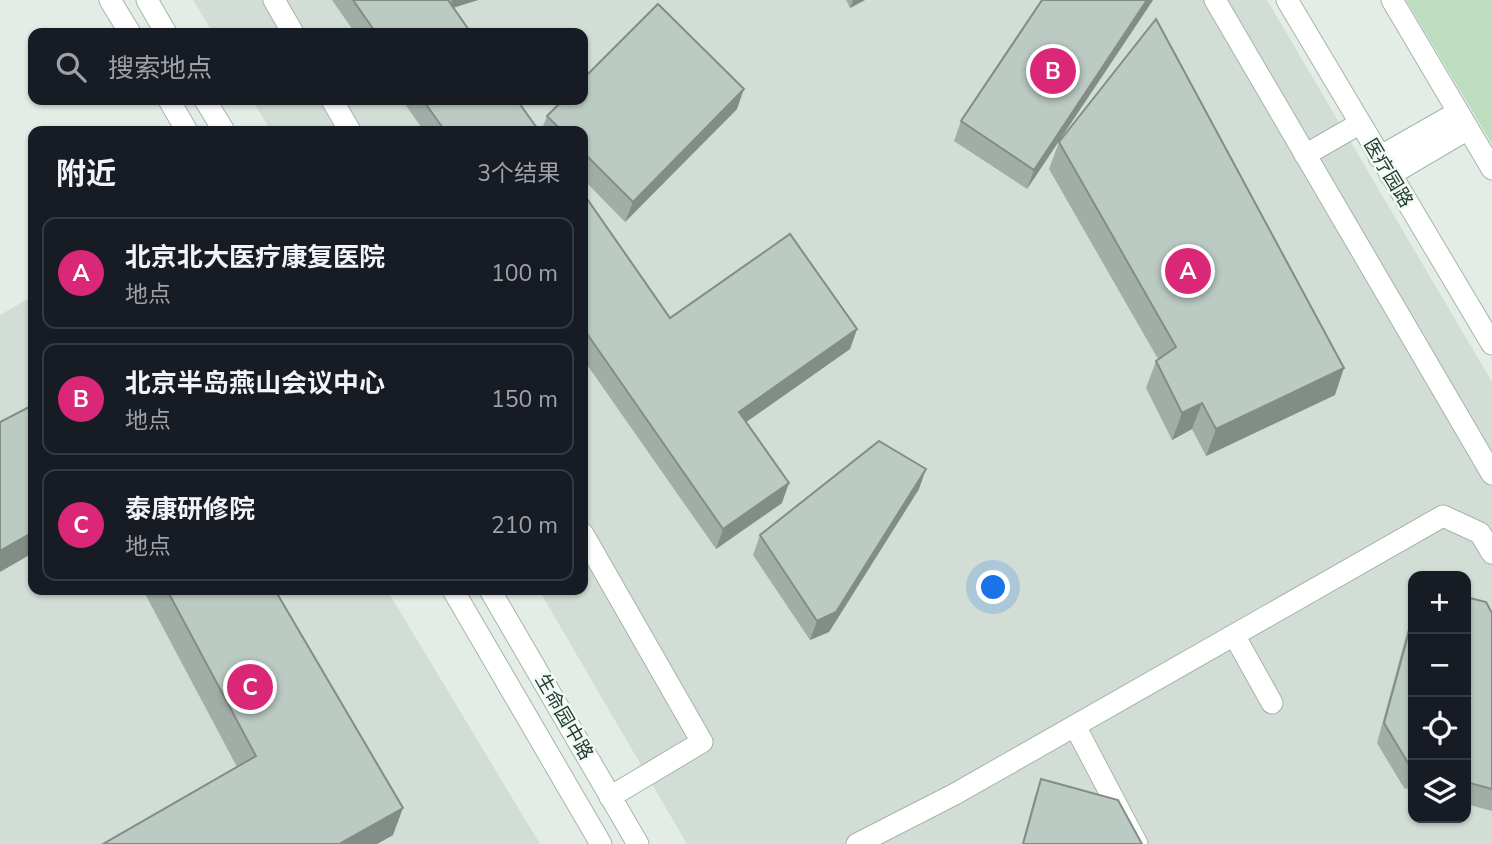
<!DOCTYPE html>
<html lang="zh">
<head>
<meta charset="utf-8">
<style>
  :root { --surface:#171b24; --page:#242831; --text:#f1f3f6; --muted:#9ea1a6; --line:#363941; --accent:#db2777 }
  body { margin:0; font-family:"Nunito Sans","Noto Sans SC",sans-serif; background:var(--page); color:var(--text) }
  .controls { position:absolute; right:21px; bottom:21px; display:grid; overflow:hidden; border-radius:14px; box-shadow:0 2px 5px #0004 }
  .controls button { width:63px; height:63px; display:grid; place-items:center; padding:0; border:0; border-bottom:2px solid var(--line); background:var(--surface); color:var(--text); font:35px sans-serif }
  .you { position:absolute; left:994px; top:588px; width:24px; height:24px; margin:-18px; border:5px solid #fff; border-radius:50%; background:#1a73e8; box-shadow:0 0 0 10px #1a73e833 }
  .badge { display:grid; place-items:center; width:46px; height:46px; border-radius:50%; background:var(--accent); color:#fff; font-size:23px; font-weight:700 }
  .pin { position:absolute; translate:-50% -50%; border:4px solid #fff; box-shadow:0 2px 7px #0006 }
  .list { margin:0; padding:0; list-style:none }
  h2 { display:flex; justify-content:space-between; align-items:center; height:91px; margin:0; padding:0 28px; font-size:30px }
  h2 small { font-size:23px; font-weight:400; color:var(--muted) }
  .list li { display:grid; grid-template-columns:46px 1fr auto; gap:21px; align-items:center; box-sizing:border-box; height:112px; margin:0 14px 14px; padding:0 14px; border:2px solid var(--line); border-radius:14px }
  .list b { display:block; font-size:26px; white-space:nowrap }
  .list p { margin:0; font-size:23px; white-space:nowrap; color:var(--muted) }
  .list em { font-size:23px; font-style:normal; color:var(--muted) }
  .icon { flex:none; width:38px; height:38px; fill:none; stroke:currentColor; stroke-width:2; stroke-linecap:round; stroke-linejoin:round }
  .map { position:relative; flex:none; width:1492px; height:844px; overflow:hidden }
  .search { position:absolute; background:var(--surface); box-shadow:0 2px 5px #0004; left:28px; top:28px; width:560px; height:77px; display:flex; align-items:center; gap:18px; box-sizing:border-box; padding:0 24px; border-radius:14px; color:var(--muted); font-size:26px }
  .panel { position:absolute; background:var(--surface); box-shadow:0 2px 5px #0004; left:28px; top:126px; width:560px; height:469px; border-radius:14px }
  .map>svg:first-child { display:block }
  .built { fill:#d1ddd5; fill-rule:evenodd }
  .green { fill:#bcdebf }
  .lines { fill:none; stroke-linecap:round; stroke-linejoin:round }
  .minor-casing { stroke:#a5b5ac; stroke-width:23 }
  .minor { stroke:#fff; stroke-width:21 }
  .wall { fill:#a1aea7 }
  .shaded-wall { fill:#838d88 }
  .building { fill:#bbcac2; stroke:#838d88; stroke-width:2 }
  .labels { text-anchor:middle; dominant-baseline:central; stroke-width:5; stroke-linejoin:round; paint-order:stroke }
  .street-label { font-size:19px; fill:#223e32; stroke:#f3f9f5 }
</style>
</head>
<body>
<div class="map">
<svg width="1492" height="844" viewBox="0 0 1492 844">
  <rect width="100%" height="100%" fill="#e3ede6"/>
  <path class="built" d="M 193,0 L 1267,0 L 1492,382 L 1492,844 L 687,844 L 539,590 L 583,590 L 583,131 L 271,131 L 252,100 L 583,100 L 583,33 L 213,33 ZM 1413,576 L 1466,576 L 1466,818 L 1413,818 Z
    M 33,296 L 33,590 L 387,590 L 540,844 L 0,844 L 0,315 Z"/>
  <path class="green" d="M 1406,0 L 1492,0 L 1492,144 Z"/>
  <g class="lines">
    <defs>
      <path id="minor" d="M 110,0 L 130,33
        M 147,0 L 166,33
        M 274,0 L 293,33
        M 1215,0 L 1492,474
        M 1287,0 L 1492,344
        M 1392,0 L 1492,169
        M 169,100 L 187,131
        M 205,100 L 224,131
        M 332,100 L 350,131
        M 1305,155 L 1359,124
        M 1379,157 L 1458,112
        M 1390,175 L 1468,129
        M 583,534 L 702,742 L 610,797
        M 453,590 L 601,844
        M 490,590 L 638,844
        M 1234,635 L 1272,703
        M 1075,726 L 1137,844
        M 857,844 L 955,794 L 1443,516 L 1480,533 L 1492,553"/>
    </defs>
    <use href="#minor" class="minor-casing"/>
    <use href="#minor" class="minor"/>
  </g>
  <path class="wall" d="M 332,0 L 478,0 L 453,8 L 471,33 L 355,33 Z
    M 846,0 L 865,0 L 850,8 Z
    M 1042,0 L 1153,0 L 1027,189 L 954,141 L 961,121 Z
    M 402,100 L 517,100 L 539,131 L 424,131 Z
    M 737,109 L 625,222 L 583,179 L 583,131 L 541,131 L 547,116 Z
    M 1059,142 L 1335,395 L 1206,456 L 1192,429 L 1172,440 L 1146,388 L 1156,361 L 1158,359 L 1049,169 Z
    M 583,193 L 670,318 L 857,329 L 850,349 L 746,422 L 782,503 L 716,549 L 583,359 Z
    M 919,489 L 829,632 L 810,640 L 753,555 L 760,535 Z
    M 143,590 L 275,590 L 393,835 L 377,844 L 103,844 L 237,767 Z
    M 1466,597 L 1492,613 L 1492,811 L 1466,804 Z
    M 1413,610 L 1413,790 L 1404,788 L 1377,743 Z
    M 1041,779 L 1142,844 L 1022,844 L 1034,799 Z"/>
  <path class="shaded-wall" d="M 452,0 L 478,0 L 449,9 Z
    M 853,0 L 865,0 L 850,8 Z
    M 1147,0 L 1153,0 L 1027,189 L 1034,170 Z
    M 744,89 L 737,109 L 625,222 L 633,202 Z
    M 857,329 L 850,349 L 732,432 L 739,412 Z
    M 1344,368 L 1335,395 L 1206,456 L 1216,429 Z
    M 1202,403 L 1192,429 L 1172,440 L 1182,413 Z
    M 926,469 L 919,489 L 829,632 L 810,640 L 817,621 Z
    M 789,483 L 782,503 L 716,549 L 723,529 Z
    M 33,532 L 33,553 L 0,572 L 0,551 Z
    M 403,808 L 393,835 L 377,844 L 339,844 Z"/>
  <path class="building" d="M 353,0 L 448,0 L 471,33 L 376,33 Z
    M 1042,0 L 1147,0 L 1034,170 L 961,121 Z
    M 658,4 L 744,89 L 633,202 L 583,152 L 583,131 L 562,131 L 547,116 L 563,100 L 583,100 L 583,79 Z
    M 1156,19 L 1344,368 L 1216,429 L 1202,403 L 1182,413 L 1156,361 L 1176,347 L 1059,142 Z
    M 423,100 L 517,100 L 539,131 L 445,131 Z
    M 583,193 L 670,318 L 790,234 L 857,329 L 739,412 L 789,483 L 723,529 L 583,328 Z
    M 33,405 L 33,532 L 0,551 L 0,422 Z
    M 879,441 L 926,469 L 836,612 L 817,621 L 760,535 Z
    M 167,590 L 275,590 L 403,808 L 339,844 L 103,844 L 256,756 Z
    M 1466,597 L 1486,602 L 1492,613 L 1492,789 L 1466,782 Z
    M 1413,617 L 1413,769 L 1411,768 L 1384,723 Z
    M 1041,779 L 1118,800 L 1142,844 L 1023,844 Z"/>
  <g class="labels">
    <g class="street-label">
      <text transform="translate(1388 173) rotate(59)">医疗园路</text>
      <text transform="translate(564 717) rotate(60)">生命园中路</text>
    </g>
  </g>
</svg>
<div class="controls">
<button>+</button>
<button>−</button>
<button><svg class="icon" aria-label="locate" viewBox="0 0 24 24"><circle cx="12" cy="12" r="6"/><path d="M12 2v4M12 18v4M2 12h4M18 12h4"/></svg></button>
<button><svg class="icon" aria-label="layers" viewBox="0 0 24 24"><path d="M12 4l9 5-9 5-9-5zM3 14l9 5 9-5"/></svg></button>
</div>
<div class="you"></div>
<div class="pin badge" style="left:1188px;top:271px">A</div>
<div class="pin badge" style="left:1053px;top:71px">B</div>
<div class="pin badge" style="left:250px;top:687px">C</div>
<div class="search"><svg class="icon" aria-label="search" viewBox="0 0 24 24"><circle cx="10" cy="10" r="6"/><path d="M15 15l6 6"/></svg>搜索地点</div>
<section class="panel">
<h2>附近<small>3个结果</small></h2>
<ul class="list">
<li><span class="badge">A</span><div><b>北京北大医疗康复医院</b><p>地点</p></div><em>100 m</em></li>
<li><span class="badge">B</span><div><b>北京半岛燕山会议中心</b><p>地点</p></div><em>150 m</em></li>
<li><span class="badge">C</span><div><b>泰康研修院</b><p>地点</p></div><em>210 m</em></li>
</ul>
</section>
</div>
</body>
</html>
